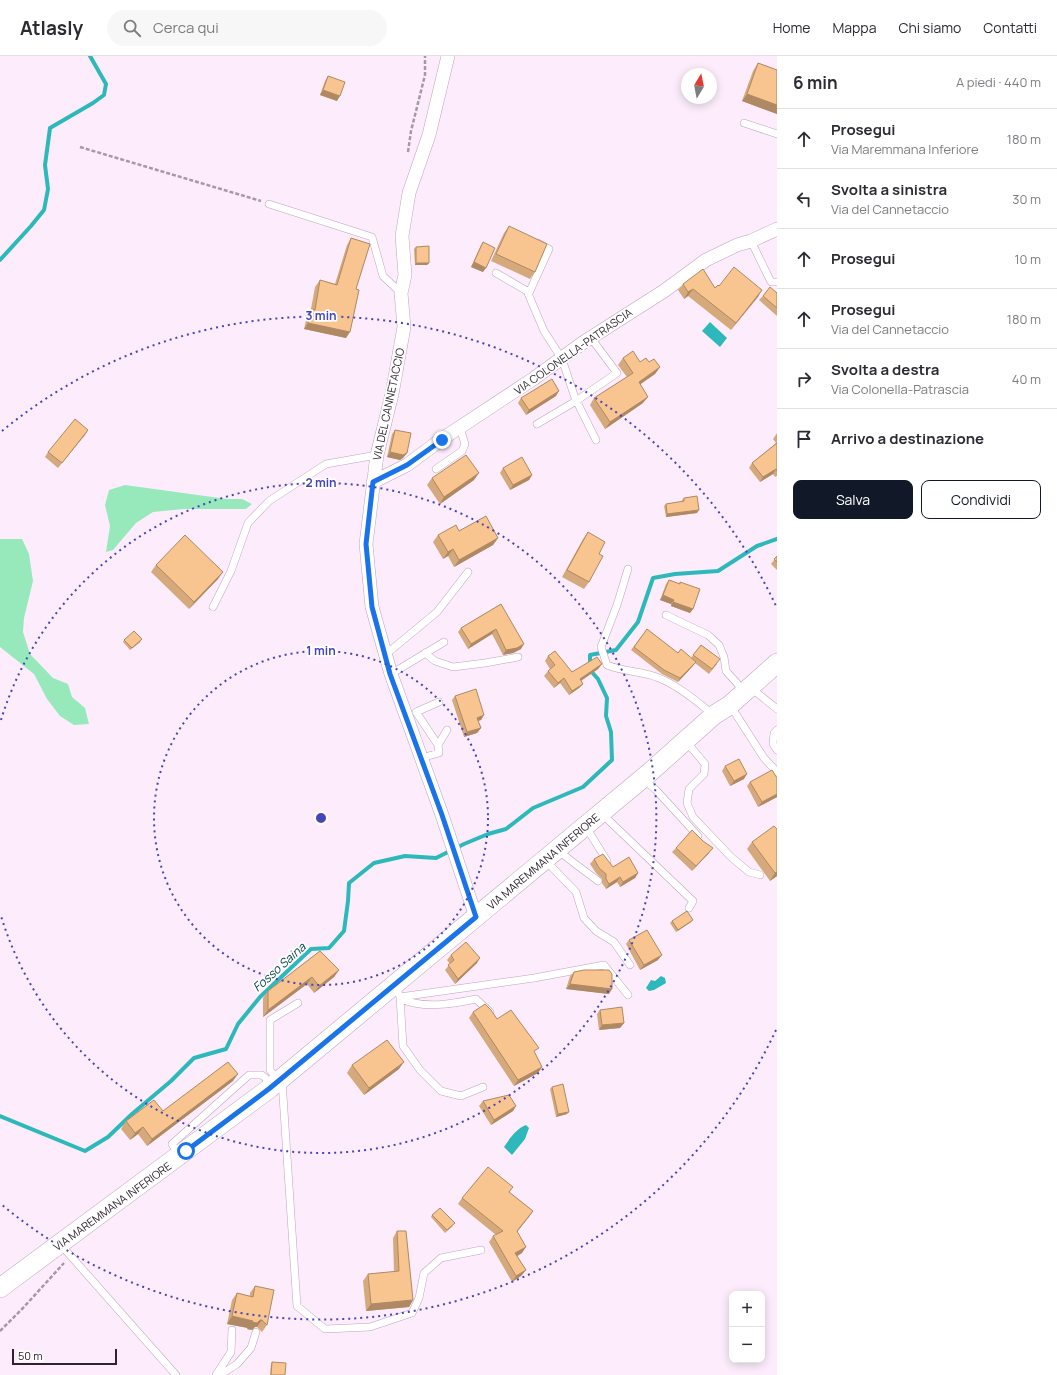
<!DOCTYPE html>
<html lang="it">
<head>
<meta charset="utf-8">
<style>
  :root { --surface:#fff; --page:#f7f7f7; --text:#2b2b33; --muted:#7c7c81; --line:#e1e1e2; --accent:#111827 }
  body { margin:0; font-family:Manrope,sans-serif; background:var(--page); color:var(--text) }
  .controls { position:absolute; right:12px; bottom:12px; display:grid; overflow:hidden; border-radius:8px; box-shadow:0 2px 10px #0003 }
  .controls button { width:36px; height:36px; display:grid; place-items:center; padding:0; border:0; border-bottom:1px solid var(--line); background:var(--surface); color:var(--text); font:20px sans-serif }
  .compass { position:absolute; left:681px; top:12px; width:36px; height:36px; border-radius:50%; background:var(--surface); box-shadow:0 2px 10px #0003; rotate:10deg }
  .scale { position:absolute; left:12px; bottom:10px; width:105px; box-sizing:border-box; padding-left:4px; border:2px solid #2e242e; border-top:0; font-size:11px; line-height:14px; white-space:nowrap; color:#2e242e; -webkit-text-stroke:3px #fff; paint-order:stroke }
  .stop { position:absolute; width:12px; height:12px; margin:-9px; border:3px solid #1a73e8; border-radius:50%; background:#fff }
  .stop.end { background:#1a73e8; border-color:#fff; box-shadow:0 1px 4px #0008 }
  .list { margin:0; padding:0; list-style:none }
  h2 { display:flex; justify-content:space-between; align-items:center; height:52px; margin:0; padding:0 16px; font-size:17px }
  h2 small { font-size:13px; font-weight:400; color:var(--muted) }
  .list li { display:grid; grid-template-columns:26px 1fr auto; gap:12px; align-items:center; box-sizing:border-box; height:60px; padding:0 16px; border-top:1px solid var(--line) }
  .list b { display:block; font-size:15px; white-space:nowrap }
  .list p { margin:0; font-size:13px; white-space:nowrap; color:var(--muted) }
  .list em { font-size:13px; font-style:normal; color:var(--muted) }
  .actions { display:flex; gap:8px; padding:12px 16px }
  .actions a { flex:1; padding:9px 0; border:1px solid var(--accent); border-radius:8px; text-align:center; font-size:14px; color:var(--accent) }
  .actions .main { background:var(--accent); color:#fff }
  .icon { flex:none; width:22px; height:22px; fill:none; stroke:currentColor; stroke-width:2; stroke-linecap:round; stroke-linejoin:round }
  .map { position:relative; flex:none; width:777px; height:1319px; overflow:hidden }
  header { display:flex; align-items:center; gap:24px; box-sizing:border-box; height:56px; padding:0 20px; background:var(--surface); border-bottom:1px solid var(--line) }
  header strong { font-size:19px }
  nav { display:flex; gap:22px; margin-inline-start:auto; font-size:14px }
  .search { width:280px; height:36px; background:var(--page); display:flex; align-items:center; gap:10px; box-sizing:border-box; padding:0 14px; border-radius:22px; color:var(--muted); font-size:15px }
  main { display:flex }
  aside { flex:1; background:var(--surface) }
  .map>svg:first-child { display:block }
  .green { fill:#97e9bc }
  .water { fill:#2db8bb }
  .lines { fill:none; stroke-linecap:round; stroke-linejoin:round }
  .stream { stroke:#2db8bb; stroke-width:4 }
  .service-casing { stroke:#bea4bd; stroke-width:8 }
  .minor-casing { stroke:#bea4bd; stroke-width:14 }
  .secondary-casing { stroke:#bea4bd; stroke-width:20 }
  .path { stroke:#a699a6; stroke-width:2.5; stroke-dasharray:4 2; stroke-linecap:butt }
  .service { stroke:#fff; stroke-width:7 }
  .minor { stroke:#fff; stroke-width:13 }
  .secondary { stroke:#fff; stroke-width:19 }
  .wall { fill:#d5a97b }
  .shaded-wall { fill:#ae8964 }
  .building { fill:#f8c48f; stroke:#ae8964 }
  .route { stroke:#1a73e8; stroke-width:5 }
  .ring { fill:none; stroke:#4545ba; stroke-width:2; stroke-dasharray:2 4 }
  .labels { text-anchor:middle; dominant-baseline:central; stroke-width:3.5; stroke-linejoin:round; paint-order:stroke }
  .street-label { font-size:11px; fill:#2e242e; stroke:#fff }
  .water-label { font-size:12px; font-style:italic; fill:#044243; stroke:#fff }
  .centre { fill:#4545ba; stroke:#fff; stroke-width:2 }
  .ring-label { font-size:12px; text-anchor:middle; font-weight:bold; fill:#4545ba; stroke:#fff; stroke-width:3.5; stroke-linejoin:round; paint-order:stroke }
</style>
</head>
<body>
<header>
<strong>Atlasly</strong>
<div class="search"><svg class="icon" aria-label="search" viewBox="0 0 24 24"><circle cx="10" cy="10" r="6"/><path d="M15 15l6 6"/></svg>Cerca qui</div>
<nav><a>Home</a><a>Mappa</a><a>Chi siamo</a><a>Contatti</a></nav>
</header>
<main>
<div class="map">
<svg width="777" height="1319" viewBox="0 0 777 1319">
  <rect width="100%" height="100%" fill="#fdedfc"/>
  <path class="green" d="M 125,429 L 227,443 L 242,443 L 252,448 L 246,453 L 184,453 L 153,456 L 136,467 L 113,494 L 106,496 L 110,470 L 105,449 L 109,434 Z
    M 0,483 L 22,483 L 29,498 L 33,525 L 24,562 L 23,576 L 30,598 L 53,622 L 68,628 L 72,641 L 85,652 L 89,668 L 74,669 L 60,660 L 47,643 L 34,618 L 0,591 Z"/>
  <path class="water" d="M 710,266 L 727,282 L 720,291 L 702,275 Z
    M 661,920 L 665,922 L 666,927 L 654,934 L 649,935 L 646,932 L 651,924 L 655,925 Z
    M 526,1069 L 529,1072 L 525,1083 L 512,1099 L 504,1091 C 510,1082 516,1073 526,1069 Z"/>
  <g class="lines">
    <path class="stream" d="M 0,204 L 31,170 L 44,154 L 48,133 L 45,109 L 50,72 L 93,47 L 104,39 L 106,28 L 90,0
      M 0,1060 L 85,1095 L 108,1081 L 132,1058 L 171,1025 L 194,1002 L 226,993 L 238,968 L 260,941 L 311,893 L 329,892 L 344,875 L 348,845 L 349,827 L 374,807 L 405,800 L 436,802 L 464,788 L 488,778 L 506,773 L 533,752 L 583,731 L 612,704 L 611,676 L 606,660 L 607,642 L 598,623 L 590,614 L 590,599 L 616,594 L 638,566 L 653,522 L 675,518 L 718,515 L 757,490 L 777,483"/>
    <defs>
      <path id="service" d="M 744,67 L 777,78
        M 269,148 L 372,181 L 383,220 L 401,237
        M 751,185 L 771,226 L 777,226
        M 496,217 L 527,235 L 544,275 L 562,303 L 575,342 L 596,384
        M 529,237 L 549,193 L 538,187
        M 537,368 L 576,345 L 617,317 L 591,282
        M 436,413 L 462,395 L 465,388 L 460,372
        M 628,513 L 617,549 L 601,591 L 607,609 C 624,616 643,615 659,622 C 679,630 697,646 714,659
        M 213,551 L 231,515 L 248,467 L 269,445 L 326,408 L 377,399
        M 666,559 L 708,579 L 719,589 L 724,601 L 726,615 L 744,635
        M 425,597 L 435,605 L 453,611 L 485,607 L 518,601
        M 385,599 L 437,556 L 468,516
        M 391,618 L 444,586
        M 751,632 L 777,653
        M 730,649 L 764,702 L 777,716
        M 777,674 L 774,677 L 773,688 L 777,694
        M 685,684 L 705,708 L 704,718 L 689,733 L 687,747 L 693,761 L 731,801 L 749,816 L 760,819
        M 438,689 L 416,656 L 439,646
        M 421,702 L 439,697 L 438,689 L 447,674
        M 643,723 L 656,734 L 698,780
        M 601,757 L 693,845 L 689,852
        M 586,771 L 607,805
        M 557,793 C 570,805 584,814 598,825
        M 545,804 L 576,836 L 584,862 L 596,875 L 614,886 L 630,909
        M 399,938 L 400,941 L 403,990 L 420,1014 L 441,1035 L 461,1040 L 483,1031
        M 400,941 L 534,922 L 604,909 L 628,939
        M 401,943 C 424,953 452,948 476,943 L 490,956
        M 278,1025 L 270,1014 L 270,964 L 298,947
        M 282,1025 L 297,1250 L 325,1273 L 370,1271 L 412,1257 L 419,1242 L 424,1217 L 441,1202 L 481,1194
        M 179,1098 L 172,1088 L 249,1019 L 262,1019 L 272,1028
        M 61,1189 L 176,1319
        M 216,1319 L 231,1296 L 232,1274
        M 220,1319 L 237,1308 L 251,1292 L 256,1276"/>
      <path id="minor" d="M 448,0 L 429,79 L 409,137 L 402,180 L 405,219 L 401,237 L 404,271 L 392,338 L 377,399 L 366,488 L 372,551 L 391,618 L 442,759 L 476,861
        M 373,426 L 407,409 L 442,383 L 533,323 L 584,286 L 664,235 L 706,204 L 737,189 L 751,185 L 777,173"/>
      <path id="secondary" d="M 0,1232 L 270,1032 L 649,717 L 714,659 L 730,649 L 777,607"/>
    </defs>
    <use href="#service" class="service-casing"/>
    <use href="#minor" class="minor-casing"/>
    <use href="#secondary" class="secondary-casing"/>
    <path class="path" d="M 80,91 L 261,145
      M 408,96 L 411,75 L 425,19 L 425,0
      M 0,1275 L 23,1252 L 64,1207"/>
    <use href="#service" class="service"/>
    <use href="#minor" class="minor"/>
    <use href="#secondary" class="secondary"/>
  </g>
  <path class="wall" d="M 758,7 L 777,14 L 777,58 L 742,45 L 753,15 Z
    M 328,20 L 337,45 L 320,39 L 325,25 Z
    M 509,170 L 535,216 L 530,223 L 491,205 L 504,177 Z
    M 351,182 L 356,233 L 346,282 L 304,273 L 307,260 L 311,253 L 315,231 L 320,224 L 335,228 L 347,189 Z
    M 483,186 L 483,216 L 471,211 L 480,191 Z
    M 416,191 L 429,207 L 427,209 L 415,209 L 414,193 Z
    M 683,228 L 715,232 L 719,230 L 762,234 L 731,274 L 688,240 L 684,243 L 678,234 Z
    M 777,237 L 777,260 L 759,244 L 763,240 Z
    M 623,302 L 640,306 L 649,306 L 660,311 L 655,318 L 640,328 L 643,347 L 605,373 L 590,349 L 594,342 L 627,321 L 618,309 Z
    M 556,340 L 526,359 L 518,347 L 521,342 Z
    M 88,374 L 58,412 L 45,401 L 48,396 Z
    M 395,374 L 407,397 L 403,402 L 400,404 L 387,401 L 392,378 Z
    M 777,377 L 777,420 L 775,421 L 773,418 L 760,426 L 749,412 L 752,407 L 776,387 L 773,383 Z
    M 503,412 L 532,419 L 529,424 L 510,434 L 500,417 Z
    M 432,422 L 474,424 L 440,448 L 427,429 Z
    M 684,442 L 697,457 L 666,461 L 664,450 L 666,448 L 682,446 L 682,444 Z
    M 459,475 L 498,482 L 493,489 L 454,511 L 448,500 L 443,503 L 433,486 L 438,479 Z
    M 588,476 L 599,498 L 589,526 L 584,533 L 562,521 L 583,483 Z
    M 777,500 L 777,514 L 771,508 Z
    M 156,509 L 218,523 L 189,553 L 151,516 Z
    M 669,524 L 679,528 L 680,526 L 693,553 L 690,557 L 671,550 L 671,548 L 660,544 L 666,528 Z
    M 501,548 L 521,593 L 513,597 L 503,599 L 492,578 L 468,593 L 458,576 L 461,572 Z
    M 647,573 L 678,597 L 691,602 L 701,589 L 717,608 L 709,618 L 695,607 L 678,626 L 662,618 L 631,594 Z
    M 124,584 L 140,586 L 130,594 L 123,586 Z
    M 548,600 L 572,616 L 602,608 L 598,613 L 581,625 L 583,628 L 579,632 L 569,639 L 560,627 L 554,632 L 544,620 L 548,615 L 550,613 L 545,605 Z
    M 455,640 L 484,659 L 481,664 L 478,665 L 481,672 L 477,677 L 464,681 L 452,644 Z
    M 725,710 L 744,723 L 730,730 L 722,715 Z
    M 750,726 L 777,741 L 758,751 L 747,730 Z
    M 777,773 L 777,820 L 770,825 L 747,793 L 752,786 Z
    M 676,792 L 709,797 L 692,815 L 672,796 Z
    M 594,803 L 613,811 L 638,817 L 635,822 L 620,831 L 617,826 L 606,833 L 602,827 L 602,823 L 596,817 L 590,808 Z
    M 672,865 L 691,866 L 676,876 L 670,867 Z
    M 629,884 L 658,904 L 640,914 L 626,888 Z
    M 320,895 L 339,914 L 334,921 L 314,937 L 307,928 L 263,961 L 263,942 L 268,935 Z
    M 451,899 L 477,907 L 455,928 L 445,914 L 450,908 L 447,904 Z
    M 574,916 L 609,938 L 566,933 L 570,920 Z
    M 600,954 L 624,967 L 620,972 L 599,974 L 597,958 Z
    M 473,956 L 497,963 L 535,997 L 542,1011 L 538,1017 L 514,1030 L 469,962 Z
    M 352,1009 L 399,1013 L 364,1039 L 347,1017 Z
    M 233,1025 L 147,1090 L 138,1078 L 130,1084 L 121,1073 L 126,1065 L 163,1055 Z
    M 552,1031 L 567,1058 L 556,1061 L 550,1033 Z
    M 483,1045 L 516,1050 L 513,1055 L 491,1069 L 479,1050 Z
    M 509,1136 L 533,1155 L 517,1175 L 522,1197 L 517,1200 L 526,1214 L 521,1220 L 512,1226 L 489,1186 L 493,1180 L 496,1179 L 458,1148 L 462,1142 Z
    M 432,1159 L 453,1170 L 445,1177 L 431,1161 Z
    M 397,1175 L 413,1244 L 409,1251 L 366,1255 L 363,1225 L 368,1218 L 394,1216 L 393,1182 Z
    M 255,1230 L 267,1269 L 262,1276 L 257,1271 L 255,1271 L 252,1274 L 247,1273 L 248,1272 L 227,1268 L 232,1244 L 237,1237 L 250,1240 L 250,1237 Z
    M 272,1306 L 285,1319 L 270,1319 L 271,1308 Z"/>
  <path class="shaded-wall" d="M 323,34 L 340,40 L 337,45 L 320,39 Z
    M 747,38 L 777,49 L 777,58 L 742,45 Z
    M 474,206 L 486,212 L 483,216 L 471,211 Z
    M 416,207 L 429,207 L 427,209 L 415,209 Z
    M 693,233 L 688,240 L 684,243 L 688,236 Z
    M 762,234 L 758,241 L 731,274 L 736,267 Z
    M 308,267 L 350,276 L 346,282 L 304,273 Z
    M 660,311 L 655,318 L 635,332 L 639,326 Z
    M 559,335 L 556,340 L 526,359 L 529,354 Z
    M 648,341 L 643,347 L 605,373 L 610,366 Z
    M 88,374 L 85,379 L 58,412 L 62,407 Z
    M 390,396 L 407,397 L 403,402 L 400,404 L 387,401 Z
    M 776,413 L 773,418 L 760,426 L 763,421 Z
    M 479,417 L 474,424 L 440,448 L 444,441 Z
    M 532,419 L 529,424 L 510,434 L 513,429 Z
    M 699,454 L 697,457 L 666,461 L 667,458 Z
    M 498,482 L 493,489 L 454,511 L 459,504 Z
    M 453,493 L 448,500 L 443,503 L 448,496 Z
    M 223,516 L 218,523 L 189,553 L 194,546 Z
    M 663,539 L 674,544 L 671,548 L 660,544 Z
    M 673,546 L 693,553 L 690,557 L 671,550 Z
    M 496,573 L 492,578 L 468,593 L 471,588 Z
    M 142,583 L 140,586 L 130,594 L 132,592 Z
    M 524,588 L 521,593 L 513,597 L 503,599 L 506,594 Z
    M 696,606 L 693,610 L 678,626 L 680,622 Z
    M 602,608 L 598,613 L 576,628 L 580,623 Z
    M 564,622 L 560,627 L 554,632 L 558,627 Z
    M 583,628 L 579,632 L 569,639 L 572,635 Z
    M 484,659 L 481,664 L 474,666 L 477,662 Z
    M 481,672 L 477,677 L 464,681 L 467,676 Z
    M 747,718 L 744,723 L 730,730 L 734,725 Z
    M 777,738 L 777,741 L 758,751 L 762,746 Z
    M 713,792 L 709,797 L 692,815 L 696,810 Z
    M 777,816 L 777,820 L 770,825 L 775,817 Z
    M 638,817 L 635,822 L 620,831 L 623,826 Z
    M 620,821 L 617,826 L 606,833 L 609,828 Z
    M 693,864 L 691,866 L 676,876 L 678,874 Z
    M 662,899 L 658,904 L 640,914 L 644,909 Z
    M 480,902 L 477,907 L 455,928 L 458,923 Z
    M 339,914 L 334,921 L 314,937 L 319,930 Z
    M 312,921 L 307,928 L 263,961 L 268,954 Z
    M 570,928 L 612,933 L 609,938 L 566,933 Z
    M 624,967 L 620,972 L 599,974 L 602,969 Z
    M 404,1006 L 399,1013 L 364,1039 L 369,1032 Z
    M 542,1011 L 538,1017 L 514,1030 L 518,1024 Z
    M 238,1018 L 233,1025 L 147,1090 L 152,1083 Z
    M 516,1050 L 513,1055 L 491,1069 L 494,1064 Z
    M 569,1056 L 567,1058 L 556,1061 L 558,1058 Z
    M 143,1071 L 138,1078 L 130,1084 L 135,1077 Z
    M 533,1155 L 529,1161 L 513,1181 L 517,1175 Z
    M 526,1191 L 522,1197 L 511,1204 L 515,1197 Z
    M 526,1214 L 521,1220 L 512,1226 L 516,1220 Z
    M 413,1244 L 409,1251 L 366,1255 L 371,1248 Z
    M 232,1260 L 253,1265 L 248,1272 L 227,1268 Z
    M 260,1264 L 262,1264 L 257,1271 L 255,1271 L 252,1274 L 247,1273 L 252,1266 Z"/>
  <path class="building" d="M 758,7 L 777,14 L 777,49 L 747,38 Z
    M 328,20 L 345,26 L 340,40 L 323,34 Z
    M 509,170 L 547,188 L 535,216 L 496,198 Z
    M 351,182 L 370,188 L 356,233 L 359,234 L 350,276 L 308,267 L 311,253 L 315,254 L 320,224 L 337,229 Z
    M 483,186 L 495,192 L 486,212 L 474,206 Z
    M 429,190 L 429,207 L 416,207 L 416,191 Z
    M 734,211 L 762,234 L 736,267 L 693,233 L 688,236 L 683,228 L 703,213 L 715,232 L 718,229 L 719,230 Z
    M 770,231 L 777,237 L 777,252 L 763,240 Z
    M 633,295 L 640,306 L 646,302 L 649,306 L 654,303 L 660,311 L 639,326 L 648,341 L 610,366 L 594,342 L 633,317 L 623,302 Z
    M 552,323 L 559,335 L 529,354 L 521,342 Z
    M 75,363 L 88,374 L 62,407 L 48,396 Z
    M 395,374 L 411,377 L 407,397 L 403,399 L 390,396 Z
    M 777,387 L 777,415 L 776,413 L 763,421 L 752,407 Z
    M 466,399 L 479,417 L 444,441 L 432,422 Z
    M 522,401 L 532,419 L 513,429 L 503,412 Z
    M 697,440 L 699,454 L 667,458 L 666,448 L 684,445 L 684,442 Z
    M 486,460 L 498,482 L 459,504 L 453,493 L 448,496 L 438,479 L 456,469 L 459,475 Z
    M 588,476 L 605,486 L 599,498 L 603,500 L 589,526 L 567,514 Z
    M 185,479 L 223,516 L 194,546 L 156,509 Z
    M 777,500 L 777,506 L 774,503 Z
    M 669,524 L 680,528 L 680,526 L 700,533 L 693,553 L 673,546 L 674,544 L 663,539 Z
    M 501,548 L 524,588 L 517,592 L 506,594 L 496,573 L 471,588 L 461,572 Z
    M 647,573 L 678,597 L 681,593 L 696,606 L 680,622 L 664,614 L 634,591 Z
    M 134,575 L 142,583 L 132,592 L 124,584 Z
    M 701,589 L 720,603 L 712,613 L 693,599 Z
    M 555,595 L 572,616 L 597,601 L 602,608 L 580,623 L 583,628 L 572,635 L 564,622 L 558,627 L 548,615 L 555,609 L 548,600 Z
    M 476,633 L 484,659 L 477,662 L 481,672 L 467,676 L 455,640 Z
    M 739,703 L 747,718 L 734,725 L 725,710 Z
    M 772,714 L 777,722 L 777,738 L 762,746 L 750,726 Z
    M 774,770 L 777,773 L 777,816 L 775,817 L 752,786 Z
    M 692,774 L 703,785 L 713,792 L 696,810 L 676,792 Z
    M 603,798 L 613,811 L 629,801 L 638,817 L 623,826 L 620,821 L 609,828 L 606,823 L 606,818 L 599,812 L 594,803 Z
    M 687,855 L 693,864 L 678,874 L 672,865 Z
    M 647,874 L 662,899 L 644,909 L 629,884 Z
    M 466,886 L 480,902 L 458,923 L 448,909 L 454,904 L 451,899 Z
    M 320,895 L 339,914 L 319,930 L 312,921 L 268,954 L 268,935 Z
    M 584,914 L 609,914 L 612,918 L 612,933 L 570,928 L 574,916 Z
    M 485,948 L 491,954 L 497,963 L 511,954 L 539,992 L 534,995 L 542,1011 L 518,1024 L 473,956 Z
    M 622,951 L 624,967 L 602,969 L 600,954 Z
    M 387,984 L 404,1006 L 369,1032 L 352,1009 Z
    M 228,1006 L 238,1018 L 152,1083 L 143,1071 L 135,1077 L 126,1065 L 154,1044 L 163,1055 Z
    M 563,1028 L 569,1056 L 558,1058 L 552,1031 Z
    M 509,1039 L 516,1050 L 494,1064 L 483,1045 Z
    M 488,1111 L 513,1131 L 509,1136 L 533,1155 L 517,1175 L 526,1191 L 515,1197 L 526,1214 L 516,1220 L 493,1180 L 503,1175 L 462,1142 Z
    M 440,1152 L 455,1167 L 447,1174 L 432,1159 Z
    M 397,1175 L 406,1175 L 413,1244 L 371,1248 L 368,1218 L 399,1215 Z
    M 255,1230 L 274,1234 L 267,1269 L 262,1264 L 260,1264 L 257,1267 L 252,1266 L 253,1265 L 232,1260 L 237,1237 L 253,1241 Z
    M 272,1306 L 286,1307 L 285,1319 L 271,1319 Z"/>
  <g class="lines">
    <path class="route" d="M 186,1095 L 270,1032 L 476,861 L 442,759 L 390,618 L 372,551 L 366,488 L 373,426 L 407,409 L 442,384"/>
  </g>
  <g class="ring">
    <circle cx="321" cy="762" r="167"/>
    <path d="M1 664A335 335 0 1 1 1 860"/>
    <path d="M776 974A502 502 0 0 1 2 1149M2 375A502 502 0 0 1 776 550"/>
  </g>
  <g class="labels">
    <g class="street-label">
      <text transform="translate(573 295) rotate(-35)">VIA COLONELLA-PATRASCIA</text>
      <text transform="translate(388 348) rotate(-78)">VIA DEL CANNETACCIO</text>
      <text transform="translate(543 805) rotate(-40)">VIA MAREMMANA INFERIORE</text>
      <text transform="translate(112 1150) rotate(-36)">VIA MAREMMANA INFERIORE</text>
    </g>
    <g class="water-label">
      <text transform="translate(279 911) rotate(-42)">Fosso Saina</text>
    </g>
  </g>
  <circle cx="321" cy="762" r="6" class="centre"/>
  <g class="ring-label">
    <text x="321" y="264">3 min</text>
    <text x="321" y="431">2 min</text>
    <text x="321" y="599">1 min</text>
  </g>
</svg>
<div class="controls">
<button>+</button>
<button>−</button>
</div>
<svg class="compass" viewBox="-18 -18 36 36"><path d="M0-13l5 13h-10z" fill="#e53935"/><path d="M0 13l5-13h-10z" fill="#7c7c81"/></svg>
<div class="scale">50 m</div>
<div class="stop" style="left:186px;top:1095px"></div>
<div class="stop end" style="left:442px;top:384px"></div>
</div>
<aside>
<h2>6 min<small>A piedi · 440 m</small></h2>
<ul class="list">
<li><svg class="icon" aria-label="ahead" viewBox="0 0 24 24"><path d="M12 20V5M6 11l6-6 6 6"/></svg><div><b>Prosegui</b><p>Via Maremmana Inferiore</p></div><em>180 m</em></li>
<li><svg class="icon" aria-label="left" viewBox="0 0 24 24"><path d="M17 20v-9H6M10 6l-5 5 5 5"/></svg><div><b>Svolta a sinistra</b><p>Via del Cannetaccio</p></div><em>30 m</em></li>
<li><svg class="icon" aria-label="ahead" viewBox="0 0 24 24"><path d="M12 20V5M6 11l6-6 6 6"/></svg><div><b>Prosegui</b></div><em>10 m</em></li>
<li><svg class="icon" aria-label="ahead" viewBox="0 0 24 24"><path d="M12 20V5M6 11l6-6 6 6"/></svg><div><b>Prosegui</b><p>Via del Cannetaccio</p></div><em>180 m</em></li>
<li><svg class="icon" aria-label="right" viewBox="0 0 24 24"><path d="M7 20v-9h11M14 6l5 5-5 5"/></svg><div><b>Svolta a destra</b><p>Via Colonella-Patrascia</p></div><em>40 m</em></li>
<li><svg class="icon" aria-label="arrive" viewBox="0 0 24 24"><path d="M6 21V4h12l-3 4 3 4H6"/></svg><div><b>Arrivo a destinazione</b></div></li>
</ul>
<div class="actions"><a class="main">Salva</a><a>Condividi</a></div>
</aside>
</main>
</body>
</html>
